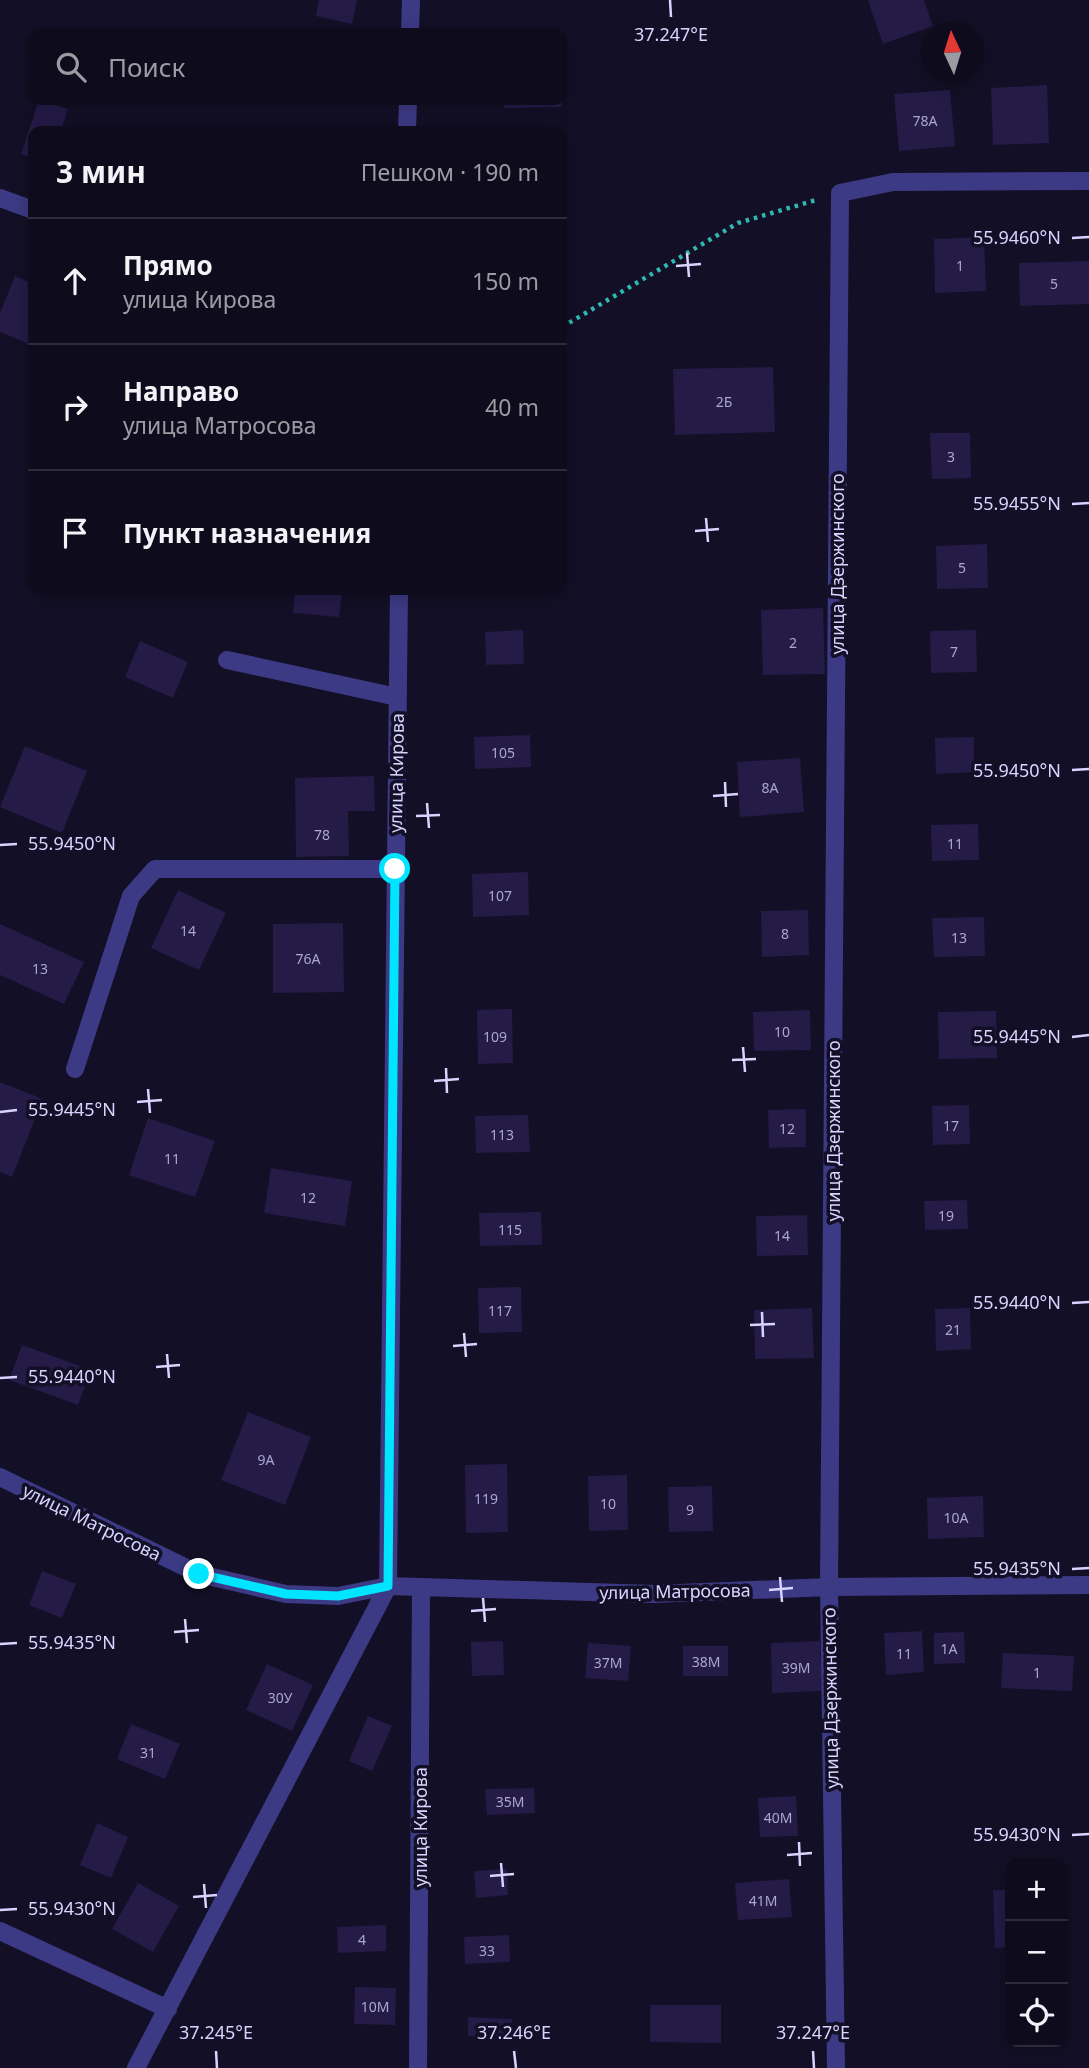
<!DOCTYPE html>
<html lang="ru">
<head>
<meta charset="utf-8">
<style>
  :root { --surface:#0e0b1c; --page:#171425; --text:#f1f3f6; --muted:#9b9ba3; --line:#2e2b3b }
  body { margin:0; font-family:"Noto Sans",sans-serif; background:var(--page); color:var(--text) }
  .controls { position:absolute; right:21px; bottom:21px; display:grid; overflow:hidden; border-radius:14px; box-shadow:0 4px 18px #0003 }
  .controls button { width:63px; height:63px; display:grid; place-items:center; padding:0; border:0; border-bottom:2px solid var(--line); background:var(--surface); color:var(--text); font:35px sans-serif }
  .compass { position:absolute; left:921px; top:21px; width:63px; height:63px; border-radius:50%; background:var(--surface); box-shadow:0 4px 18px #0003; rotate:356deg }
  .stop { position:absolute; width:21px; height:21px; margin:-16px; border:5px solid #00e5ff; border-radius:50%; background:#fff }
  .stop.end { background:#00e5ff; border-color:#fff; box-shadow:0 2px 7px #0008 }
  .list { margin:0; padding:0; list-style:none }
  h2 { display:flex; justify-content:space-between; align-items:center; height:91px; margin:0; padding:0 28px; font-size:30px }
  h2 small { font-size:23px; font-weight:400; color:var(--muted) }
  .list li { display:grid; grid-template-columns:46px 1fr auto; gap:21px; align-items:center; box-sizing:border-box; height:126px; padding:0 28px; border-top:2px solid var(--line) }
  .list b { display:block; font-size:26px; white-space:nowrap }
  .list p { margin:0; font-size:23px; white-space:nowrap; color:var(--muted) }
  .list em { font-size:23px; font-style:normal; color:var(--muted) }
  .icon { flex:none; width:38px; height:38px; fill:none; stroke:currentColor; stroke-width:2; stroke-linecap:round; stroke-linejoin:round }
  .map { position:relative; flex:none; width:1089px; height:2068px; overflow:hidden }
  .search { position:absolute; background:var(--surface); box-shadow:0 4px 18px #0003; left:28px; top:28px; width:539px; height:77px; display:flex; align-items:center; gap:18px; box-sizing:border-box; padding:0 24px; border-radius:14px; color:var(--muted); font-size:26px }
  .panel { position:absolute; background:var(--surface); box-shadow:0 4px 18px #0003; left:28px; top:126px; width:539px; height:469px; border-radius:14px }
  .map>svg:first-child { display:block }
  .building { fill:#241b47 }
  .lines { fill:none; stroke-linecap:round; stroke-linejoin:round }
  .path { stroke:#2fb8b0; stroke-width:4.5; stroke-dasharray:3.5 5; stroke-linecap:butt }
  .minor { stroke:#3d3a85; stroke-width:18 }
  .route { stroke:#00e5ff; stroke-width:9 }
  .ticks { fill:none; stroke:#d9d4ff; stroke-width:2.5 }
  .labels { text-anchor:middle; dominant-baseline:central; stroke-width:7; stroke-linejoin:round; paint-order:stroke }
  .number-label { font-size:14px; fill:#aca6d1 }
  .street-label { font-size:18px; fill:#d9d4ff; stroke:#130f26 }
  .ticks-label { font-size:18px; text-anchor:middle; fill:#d9d4ff; stroke:#130f26; stroke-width:7; stroke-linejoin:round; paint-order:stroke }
</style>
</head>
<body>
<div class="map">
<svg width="1089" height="2068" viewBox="0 0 1089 2068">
  <rect width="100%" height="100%" fill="#130f26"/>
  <path class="building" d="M 319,0 L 357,0 L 352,24 L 316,16 Z
    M 871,0 L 924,0 L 933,26 L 883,44 L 868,1 Z
    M 1047,85 L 1049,143 L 993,145 L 991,88 Z
    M 950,90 L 955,146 L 899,151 L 894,94 Z
    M 39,100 L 68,109 L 61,131 L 33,131 L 33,158 L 21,154 Z
    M 504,100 L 561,100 L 562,107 L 504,108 Z
    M 984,237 L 986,291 L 935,293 L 934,239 Z
    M 1089,261 L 1089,304 L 1020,306 L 1019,263 Z
    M 15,276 L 33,284 L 33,346 L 0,332 L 0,313 Z
    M 773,367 L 775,432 L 675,435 L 673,369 Z
    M 930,433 L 970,433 L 971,478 L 932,479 Z
    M 987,544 L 988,588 L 937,589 L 936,546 Z
    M 295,590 L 342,590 L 339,617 L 293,613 Z
    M 823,608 L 825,674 L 763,675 L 761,610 Z
    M 523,630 L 524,664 L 486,665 L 485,632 Z
    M 976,630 L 977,672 L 931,673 L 930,631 Z
    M 140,641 L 188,662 L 173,698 L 125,677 Z
    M 530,735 L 531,767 L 475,769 L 474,737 Z
    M 974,737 L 974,772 L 936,774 L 935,738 Z
    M 25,746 L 87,771 L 62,833 L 0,807 Z
    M 800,758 L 804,812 L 740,817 L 737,762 Z
    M 374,776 L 375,811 L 348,811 L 349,856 L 296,857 L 295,778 Z
    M 978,824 L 979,860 L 932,861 L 931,825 Z
    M 528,872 L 529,915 L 473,917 L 472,874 Z
    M 178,890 L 226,913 L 199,970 L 151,948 Z
    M 808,910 L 809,955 L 762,957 L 761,911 Z
    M 984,917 L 985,956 L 934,957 L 932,918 Z
    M 343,923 L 344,992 L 273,993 L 273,924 Z
    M 0,924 L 84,962 L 64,1004 L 0,975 Z
    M 512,1009 L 513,1063 L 478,1064 L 477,1010 Z
    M 810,1010 L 811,1050 L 754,1051 L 753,1012 Z
    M 996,1011 L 997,1058 L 939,1059 L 938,1012 Z
    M 0,1082 L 43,1099 L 12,1177 L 0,1172 Z
    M 969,1105 L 970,1144 L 933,1145 L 932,1106 Z
    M 806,1109 L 806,1147 L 769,1148 L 768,1110 Z
    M 528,1115 L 530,1152 L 476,1153 L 475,1116 Z
    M 148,1118 L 215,1141 L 195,1197 L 129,1175 Z
    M 271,1168 L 352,1181 L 345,1226 L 264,1213 Z
    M 967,1200 L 968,1229 L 925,1230 L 924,1201 Z
    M 541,1212 L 542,1245 L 480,1246 L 479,1213 Z
    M 807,1215 L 808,1255 L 757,1256 L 756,1216 Z
    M 521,1287 L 522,1332 L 479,1333 L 478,1288 Z
    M 812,1308 L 814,1358 L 755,1359 L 754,1310 Z
    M 970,1308 L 971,1349 L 936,1351 L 935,1309 Z
    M 22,1345 L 91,1370 L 78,1405 L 9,1380 Z
    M 248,1412 L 311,1437 L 285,1505 L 221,1480 Z
    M 507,1464 L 508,1532 L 466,1533 L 465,1465 Z
    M 627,1475 L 628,1530 L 589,1531 L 588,1476 Z
    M 712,1486 L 713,1531 L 669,1532 L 668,1487 Z
    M 983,1496 L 984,1537 L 928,1539 L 927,1498 Z
    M 42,1571 L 76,1584 L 62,1618 L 29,1605 Z
    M 922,1631 L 924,1672 L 886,1675 L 884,1633 Z
    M 964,1632 L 965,1663 L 934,1664 L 934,1633 Z
    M 503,1641 L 504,1675 L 472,1676 L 471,1642 Z
    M 820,1641 L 822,1691 L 772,1693 L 771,1643 Z
    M 588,1643 L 631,1646 L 628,1681 L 585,1678 Z
    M 683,1646 L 728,1646 L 728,1676 L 683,1676 Z
    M 1003,1653 L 1074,1656 L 1072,1691 L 1001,1688 Z
    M 267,1664 L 313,1685 L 292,1731 L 246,1710 Z
    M 368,1716 L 392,1726 L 372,1771 L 349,1761 Z
    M 131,1724 L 180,1744 L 165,1779 L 117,1759 Z
    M 534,1788 L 535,1813 L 487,1815 L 485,1789 Z
    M 796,1796 L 798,1836 L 760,1837 L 758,1798 Z
    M 97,1823 L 128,1837 L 111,1878 L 80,1865 Z
    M 507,1869 L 508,1895 L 476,1898 L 474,1871 Z
    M 789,1879 L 792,1917 L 738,1920 L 735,1883 Z
    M 138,1883 L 179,1906 L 153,1952 L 112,1929 Z
    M 993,1890 L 1010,1890 L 1010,1947 L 995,1948 Z
    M 386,1925 L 386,1951 L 338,1953 L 337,1927 Z
    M 509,1935 L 510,1962 L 465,1964 L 464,1937 Z
    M 355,1987 L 396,1988 L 395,2025 L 354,2024 Z
    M 650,2005 L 721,2005 L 721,2043 L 650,2042 Z
    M 468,2017 L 512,2019 L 511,2038 L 468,2036 Z"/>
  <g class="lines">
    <path class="path" d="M 562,327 L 738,223 L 816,200"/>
    <path class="minor" d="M 410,33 L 411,0
      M 407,131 L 408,100
      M 0,198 L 33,210
      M 227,660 L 397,697
      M 75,1069 L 131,896 L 155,869 L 395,869
      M 0,1477 L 199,1574 L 286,1594 L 338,1596 L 388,1586 L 654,1594 L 829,1587 L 1089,1585
      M 0,1931 L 168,2009
      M 136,2068 L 388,1586 L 399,590
      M 418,2068 L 421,1587
      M 836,2068 L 829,1587 L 840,193 L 893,182 L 1089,181"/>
  </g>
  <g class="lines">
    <path class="route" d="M 199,1574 L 286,1594 L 338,1596 L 388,1586 L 395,869"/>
  </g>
  <path class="ticks" d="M 670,0 L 671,17M 1072,238 L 1089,237M 687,253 L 689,277M 676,266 L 701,264M 1072,504 L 1089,503M 706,518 L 708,542M 695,531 L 719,529M 1072,770 L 1089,769M 725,782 L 726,807M 713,796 L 738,794M 427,803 L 429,828M 416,816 L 440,815M 0,845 L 17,844M 1072,1037 L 1089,1035M 743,1047 L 745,1072M 732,1060 L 756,1059M 446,1068 L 447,1093M 434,1081 L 459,1079M 148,1089 L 150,1113M 137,1102 L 162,1100M 0,1112 L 17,1110M 1072,1303 L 1089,1302M 762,1312 L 763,1337M 750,1325 L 775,1324M 464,1333 L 466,1357M 453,1346 L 477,1344M 167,1354 L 169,1378M 156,1367 L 180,1365M 0,1378 L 17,1377M 1072,1569 L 1089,1568M 780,1577 L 782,1602M 769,1590 L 793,1588M 483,1598 L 485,1622M 471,1611 L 496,1609M 185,1619 L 187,1643M 174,1632 L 199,1630M 0,1644 L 17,1643M 1072,1835 L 1089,1834M 799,1842 L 800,1866M 787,1855 L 812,1853M 501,1863 L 503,1887M 490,1876 L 514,1874M 204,1884 L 206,1908M 193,1897 L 217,1895M 0,1910 L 17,1909M 216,2051 L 217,2068M 514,2051 L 516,2068M 813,2051 L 814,2068"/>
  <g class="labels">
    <g class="number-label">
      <text x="925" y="120">78А</text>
      <text x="960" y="265">1</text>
      <text x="1054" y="283">5</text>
      <text x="724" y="401">2Б</text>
      <text x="951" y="456">3</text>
      <text x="962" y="567">5</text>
      <text x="793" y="642">2</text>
      <text x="954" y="651">7</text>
      <text x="503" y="752">105</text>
      <text x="770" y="787">8А</text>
      <text x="322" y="834">78</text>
      <text x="955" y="843">11</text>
      <text x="500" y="895">107</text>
      <text x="188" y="930">14</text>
      <text x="785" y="933">8</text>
      <text x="959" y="937">13</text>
      <text x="308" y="958">76А</text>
      <text x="40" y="968">13</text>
      <text x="782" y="1031">10</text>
      <text x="495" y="1036">109</text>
      <text x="951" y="1125">17</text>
      <text x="787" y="1128">12</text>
      <text x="502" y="1134">113</text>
      <text x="172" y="1158">11</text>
      <text x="308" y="1197">12</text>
      <text x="946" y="1215">19</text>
      <text x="510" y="1229">115</text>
      <text x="782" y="1235">14</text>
      <text x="500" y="1310">117</text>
      <text x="953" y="1329">21</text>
      <text x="266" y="1459">9А</text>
      <text x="486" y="1498">119</text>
      <text x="608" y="1503">10</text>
      <text x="690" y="1509">9</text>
      <text x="956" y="1517">10А</text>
      <text x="949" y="1648">1А</text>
      <text x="904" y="1653">11</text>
      <text x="706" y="1661">38М</text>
      <text x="608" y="1662">37М</text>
      <text x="796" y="1667">39М</text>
      <text x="1037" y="1672">1</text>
      <text x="280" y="1697">30У</text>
      <text x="148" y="1752">31</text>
      <text x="510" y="1801">35М</text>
      <text x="778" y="1817">40М</text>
      <text x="763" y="1900">41М</text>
      <text x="362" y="1939">4</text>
      <text x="487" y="1950">33</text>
      <text x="375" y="2006">10М</text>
    </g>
    <g class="street-label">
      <text transform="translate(837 564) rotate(-90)">улица Дзержинского</text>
      <text transform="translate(396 773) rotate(-89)">улица Кирова</text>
      <text transform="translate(833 1131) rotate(-90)">улица Дзержинского</text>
      <text transform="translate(92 1522) rotate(26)">улица Матросова</text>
      <text transform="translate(675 1591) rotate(-1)">улица Матросова</text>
      <text transform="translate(830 1698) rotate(-91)">улица Дзержинского</text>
      <text transform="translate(420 1827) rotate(-90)">улица Кирова</text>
    </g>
  </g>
  <g class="ticks-label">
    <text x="671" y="41">37.247°E</text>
    <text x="1017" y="244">55.9460°N</text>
    <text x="1017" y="510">55.9455°N</text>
    <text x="1017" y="777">55.9450°N</text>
    <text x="72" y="850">55.9450°N</text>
    <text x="1017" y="1043">55.9445°N</text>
    <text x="72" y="1116">55.9445°N</text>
    <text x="1017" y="1309">55.9440°N</text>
    <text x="72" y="1383">55.9440°N</text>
    <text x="1017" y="1575">55.9435°N</text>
    <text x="72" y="1649">55.9435°N</text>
    <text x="1017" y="1841">55.9430°N</text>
    <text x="72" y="1915">55.9430°N</text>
    <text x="216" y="2039">37.245°E</text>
    <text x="514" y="2039">37.246°E</text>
    <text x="813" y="2039">37.247°E</text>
  </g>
</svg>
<div class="controls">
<button>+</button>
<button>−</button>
<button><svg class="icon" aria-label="locate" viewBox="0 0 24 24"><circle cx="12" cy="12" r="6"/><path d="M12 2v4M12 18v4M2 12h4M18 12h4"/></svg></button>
</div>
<svg class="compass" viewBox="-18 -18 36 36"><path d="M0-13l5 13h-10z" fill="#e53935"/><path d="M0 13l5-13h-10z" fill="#9b9ba3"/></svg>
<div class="stop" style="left:395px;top:869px"></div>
<div class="stop end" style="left:199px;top:1574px"></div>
<div class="search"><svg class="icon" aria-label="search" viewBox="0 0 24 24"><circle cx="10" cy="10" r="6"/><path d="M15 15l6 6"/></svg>Поиск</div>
<section class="panel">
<h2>3 мин<small>Пешком · 190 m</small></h2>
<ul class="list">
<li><svg class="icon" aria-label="ahead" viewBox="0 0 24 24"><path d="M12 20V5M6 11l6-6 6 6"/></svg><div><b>Прямо</b><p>улица Кирова</p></div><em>150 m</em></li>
<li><svg class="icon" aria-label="right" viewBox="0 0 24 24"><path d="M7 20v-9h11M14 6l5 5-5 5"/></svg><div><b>Направо</b><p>улица Матросова</p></div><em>40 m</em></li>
<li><svg class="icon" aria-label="arrive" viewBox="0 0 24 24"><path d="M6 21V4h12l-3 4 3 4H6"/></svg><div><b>Пункт назначения</b></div></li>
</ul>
</section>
</div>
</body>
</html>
